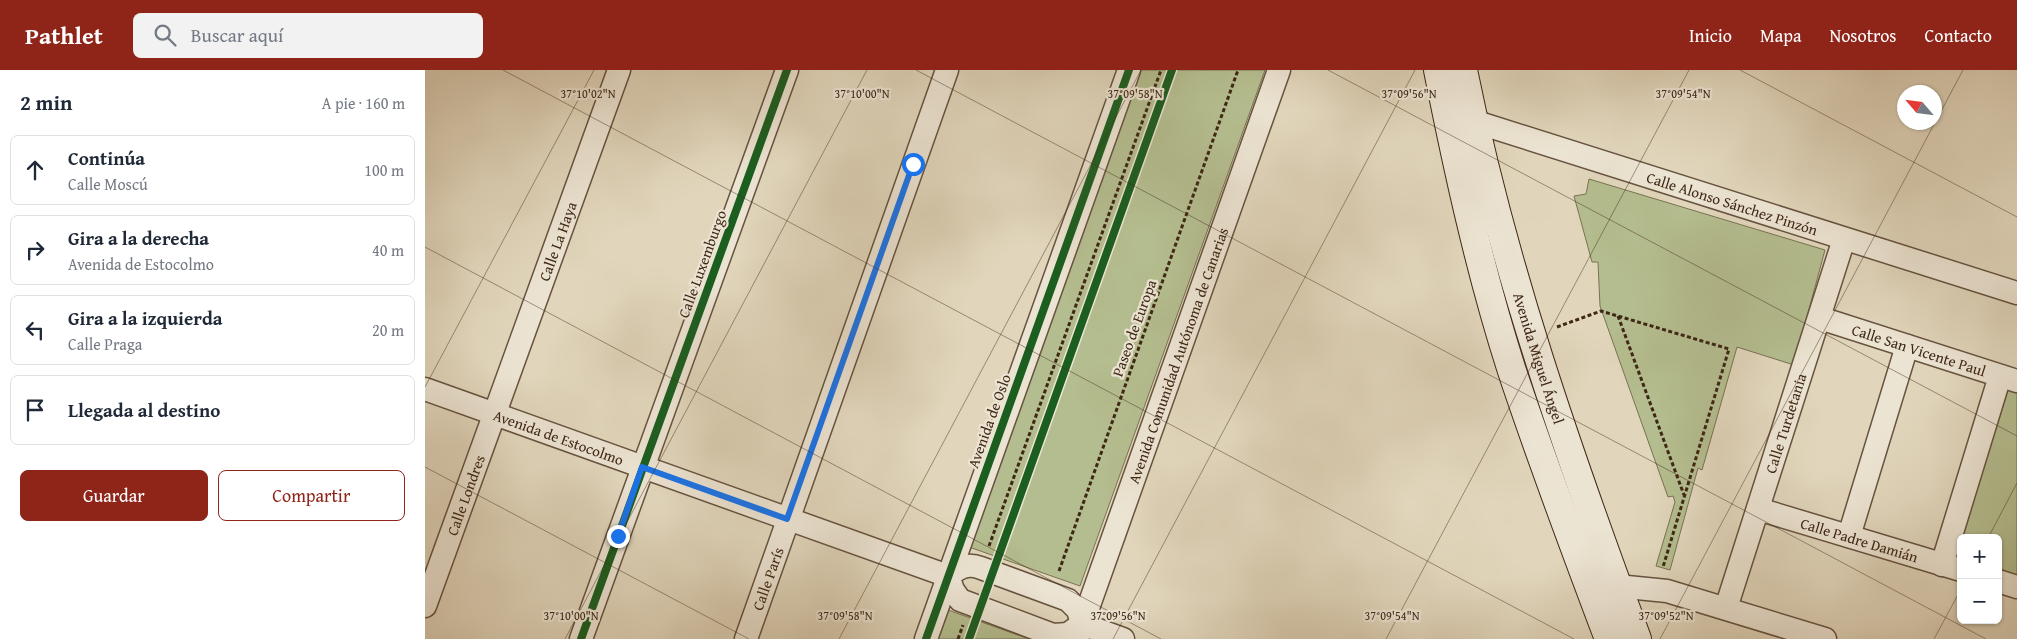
<!DOCTYPE html>
<html lang="es">
<head>
<meta charset="utf-8">
<style>
  :root { --surface:#fff; --page:#f2f2f3; --text:#1f2937; --muted:#747a83; --line:#e0e1e3; --accent:#8f2418 }
  body { margin:0; font-family:"Gentium Book Plus",serif; background:var(--page); color:var(--text) }
  .controls { position:absolute; right:15px; bottom:15px; display:grid; overflow:hidden; border-radius:8px; box-shadow:0 1px 4px #0004 }
  .controls button { width:45px; height:45px; display:grid; place-items:center; padding:0; border:0; border-bottom:1px solid var(--line); background:var(--surface); color:var(--text); font:25px sans-serif }
  .compass { position:absolute; left:1472px; top:15px; width:45px; height:45px; border-radius:50%; background:var(--surface); box-shadow:0 1px 4px #0004; rotate:298deg }
  .stop { position:absolute; width:15px; height:15px; margin:-11px; border:4px solid #1a73e8; border-radius:50%; background:#fff }
  .stop.end { background:#1a73e8; border-color:#fff; box-shadow:0 1px 5px #0008 }
  .list { margin:0; padding:0; list-style:none }
  h2 { display:flex; justify-content:space-between; align-items:center; height:65px; margin:0; padding:0 20px; font-size:21px }
  h2 small { font-size:16px; font-weight:400; color:var(--muted) }
  .list li { display:grid; grid-template-columns:32px 1fr auto; gap:15px; align-items:center; box-sizing:border-box; height:70px; margin:0 10px 10px; padding:0 10px; border:1px solid var(--line); border-radius:8px }
  .list b { display:block; font-size:19px; white-space:nowrap }
  .list p { margin:0; font-size:16px; white-space:nowrap; color:var(--muted) }
  .list em { font-size:16px; font-style:normal; color:var(--muted) }
  .actions { display:flex; gap:10px; padding:15px 20px }
  .actions a { flex:1; padding:11px 0; border:1px solid var(--accent); border-radius:8px; text-align:center; font-size:18px; color:var(--accent) }
  .actions .main { background:var(--accent); color:#fff }
  .icon { flex:none; width:28px; height:28px; fill:none; stroke:currentColor; stroke-width:2; stroke-linecap:round; stroke-linejoin:round }
  .map { position:relative; flex:none; width:1592px; height:569px; overflow:hidden }
  header { display:flex; align-items:center; gap:30px; box-sizing:border-box; height:70px; padding:0 25px; background:var(--accent); color:#fff }
  header strong { font-size:24px }
  nav { display:flex; gap:28px; margin-inline-start:auto; font-size:18px }
  .search { width:350px; height:45px; background:var(--page); display:flex; align-items:center; gap:12px; box-sizing:border-box; padding:0 18px; border-radius:8px; color:var(--muted); font-size:19px }
  main { display:flex }
  aside { flex:1; background:var(--surface) }
  .map>svg:first-child { display:block }
  .green { fill:#b4bd8f; stroke:#797252 }
  .lines { fill:none; stroke-linecap:round; stroke-linejoin:round }
  .street-casing { stroke:#67533f; stroke-width:25 }
  .secondary-casing { stroke:#3e2715; stroke-width:30 }
  .path { stroke:#3e2715; stroke-width:3; stroke-dasharray:4 2.5; stroke-linecap:butt }
  .street { stroke:#ece4d3; stroke-width:22 }
  .secondary { stroke:#ece4d3; stroke-width:28 }
  .cycleway-casing { stroke:#ece4d3; stroke-width:11 }
  .cycleway { stroke:#1b5e20; stroke-width:8 }
  .route { stroke:#1a73e8; stroke-width:6 }
  .ticks { fill:none; stroke:#3e2715; stroke-width:1; stroke-opacity:0.45 }
  .labels { text-anchor:middle; dominant-baseline:central; stroke-width:4.5; stroke-linejoin:round; paint-order:stroke }
  .street-label { font-size:15px; fill:#3e2715; stroke:#ece4d3 }
  .ticks-label { font-size:12px; text-anchor:middle; fill:#3e2715; stroke:#ece4d3; stroke-width:4.5; stroke-linejoin:round; paint-order:stroke }
</style>
</head>
<body>
<header>
<strong>Pathlet</strong>
<div class="search"><svg class="icon" aria-label="search" viewBox="0 0 24 24"><circle cx="10" cy="10" r="6"/><path d="M15 15l6 6"/></svg>Buscar aquí</div>
<nav><a>Inicio</a><a>Mapa</a><a>Nosotros</a><a>Contacto</a></nav>
</header>
<main>
<aside>
<h2>2 min<small>A pie · 160 m</small></h2>
<ul class="list">
<li><svg class="icon" aria-label="ahead" viewBox="0 0 24 24"><path d="M12 20V5M6 11l6-6 6 6"/></svg><div><b>Continúa</b><p>Calle Moscú</p></div><em>100 m</em></li>
<li><svg class="icon" aria-label="right" viewBox="0 0 24 24"><path d="M7 20v-9h11M14 6l5 5-5 5"/></svg><div><b>Gira a la derecha</b><p>Avenida de Estocolmo</p></div><em>40 m</em></li>
<li><svg class="icon" aria-label="left" viewBox="0 0 24 24"><path d="M17 20v-9H6M10 6l-5 5 5 5"/></svg><div><b>Gira a la izquierda</b><p>Calle Praga</p></div><em>20 m</em></li>
<li><svg class="icon" aria-label="arrive" viewBox="0 0 24 24"><path d="M6 21V4h12l-3 4 3 4H6"/></svg><div><b>Llegada al destino</b></div></li>
</ul>
<div class="actions"><a class="main">Guardar</a><a>Compartir</a></div>
</aside>
<div class="map">
<svg width="1592" height="569" viewBox="0 0 1592 569">
  <rect width="100%" height="100%" fill="#e1d6bc"/>
  <filter id="stains"><feTurbulence type="fractalNoise" baseFrequency=".004" numOctaves="4"/><feColorMatrix values="0 0 0 0 .2 0 0 0 0 .09 0 0 0 0 .02 0 0 0 .5 -.17"/></filter>
  <radialGradient id="worn" r=".72"><stop offset=".6" stop-color="#630" stop-opacity="0"/><stop offset="1" stop-color="#630" stop-opacity=".3"/></radialGradient>
  <path class="green" d="M 714,0 L 840,0 L 655,516 L 544,477 Z
    M 1164,109 L 1400,180 L 1369,295 L 1312,277 L 1277,400 L 1273,398 L 1245,500 L 1231,496 L 1250,432 L 1248,426 L 1243,427 L 1175,236 L 1173,192 L 1167,192 L 1149,126 L 1161,124 Z
    M 1583,320 L 1592,322 L 1592,507 L 1573,501 L 1573,468 L 1537,468 Z
    M 523,540 L 604,569 L 513,569 Z"/>
  <g class="lines">
    <defs>
      <g id="street">
        <path id="s1" d="M 1034,50 L 1048,51 L 1592,223"/>
        <path id="s2" d="M 1395,248 L 1592,311"/>
        <path id="s3" d="M 0,319 L 523,506"/>
        <path id="s4" d="M 1333,439 L 1536,500"/>
        <path d="M 1424,466 L 1482,276"/>
        <path d="M 1517,495 L 1575,306"/>
        <path d="M 523,506 L 528,520 L 535,530 L 628,565 L 643,564 L 657,554"/>
        <path d="M 523,506 C 535,497 542,493 556,498 L 643,530 L 653,540 L 657,554"/>
        <path d="M 1573,511 L 1592,517"/>
        <path d="M 1192,516 L 1242,521 L 1400,569"/>
        <path id="s5" d="M 0,536 L 194,0"/>
        <path id="s6" d="M 1301,538 L 1419,169"/>
        <path d="M 657,554 L 698,569"/>
        <path d="M 156,569 L 362,0"/>
        <path id="s7" d="M 321,569 L 522,0"/>
        <path d="M 501,569 L 704,0"/>
        <path id="s8" d="M 652,569 L 854,0"/>
      </g>
      <g id="secondary">
        <path d="M 1013,0 C 1033,100 1055,201 1086,298 C 1116,389 1150,479 1184,569"/>
        <path id="s9" d="M 1038,0 C 1077,195 1143,383 1212,569"/>
      </g>
    </defs>
    <use href="#street" class="street-casing"/>
    <use href="#secondary" class="secondary-casing"/>
    <path class="path" d="M 1193,246 L 1259,425
      M 1132,257 L 1176,241 L 1304,279 L 1238,497
      M 564,476 L 736,0
      M 634,501 L 813,0
      M 533,569 L 538,555"/>
    <use href="#street" class="street"/>
    <use href="#secondary" class="secondary"/>
    <defs>
      <path id="cycleway" d="M 156,569 L 362,0
        M 501,569 L 704,0
        M 544,569 L 747,0"/>
    </defs>
    <use href="#cycleway" class="cycleway-casing"/>
    <use href="#cycleway" class="cycleway"/>
  </g>
  <g class="lines">
    <path class="route" d="M 193,466 L 217,397 L 362,449 L 488,94"/>
  </g>
  <path class="ticks" d="M 78,0 L 1149,569M 491,0 L 1561,569M 903,0 L 1592,366M 1315,0 L 1592,147M 0,177 L 736,569M 0,317 L 169,0M 0,397 L 324,569M 1563,468 L 1592,413M 140,569 L 442,0M 414,569 L 716,0M 688,569 L 990,0M 961,569 L 1264,0M 1235,569 L 1538,0M 1509,569 L 1536,519"/>
  <g class="labels">
    <g class="street-label">
      <text stroke="none"><textPath href="#s1" startOffset="286">Calle Alonso Sánchez Pinzón</textPath></text>
      <text stroke="none"><textPath href="#s5" startOffset="388">Calle La Haya</textPath></text>
      <text transform="translate(277 194) rotate(-70)">Calle Luxemburgo</text>
      <text transform="translate(709 258) rotate(-70)">Paseo de Europa</text>
      <text stroke="none"><textPath href="#s2" startOffset="104">Calle San Vicente Paul</textPath></text>
      <text stroke="none"><textPath href="#s8" startOffset="301">Avenida Comunidad Autónoma de Canarias</textPath></text>
      <text stroke="none"><textPath href="#s9" startOffset="298">Avenida Miguel Ángel</textPath></text>
      <text transform="translate(564 351) rotate(-70)">Avenida de Oslo</text>
      <text stroke="none"><textPath href="#s6" startOffset="194">Calle Turdetania</textPath></text>
      <text stroke="none"><textPath href="#s3" startOffset="142">Avenida de Estocolmo</textPath></text>
      <text stroke="none"><textPath href="#s5" startOffset="118">Calle Londres</textPath></text>
      <text stroke="none"><textPath href="#s4" startOffset="106">Calle Padre Damián</textPath></text>
      <text stroke="none"><textPath href="#s7" startOffset="64">Calle París</textPath></text>
    </g>
  </g>
  <g class="ticks-label">
    <text x="163" y="28">37°10'02"N</text>
    <text x="437" y="28">37°10'00"N</text>
    <text x="710" y="28">37°09'58"N</text>
    <text x="984" y="28">37°09'56"N</text>
    <text x="1258" y="28">37°09'54"N</text>
    <text x="146" y="550">37°10'00"N</text>
    <text x="420" y="550">37°09'58"N</text>
    <text x="693" y="550">37°09'56"N</text>
    <text x="967" y="550">37°09'54"N</text>
    <text x="1241" y="550">37°09'52"N</text>
  </g>
  <rect width="100%" height="100%" filter="url(#stains)"/>
  <rect width="100%" height="100%" fill="url(#worn)"/>
</svg>
<div class="controls">
<button>+</button>
<button>−</button>
</div>
<svg class="compass" viewBox="-18 -18 36 36"><path d="M0-13l5 13h-10z" fill="#e53935"/><path d="M0 13l5-13h-10z" fill="#747a83"/></svg>
<div class="stop" style="left:488px;top:94px"></div>
<div class="stop end" style="left:193px;top:466px"></div>
</div>
</main>
</body>
</html>
